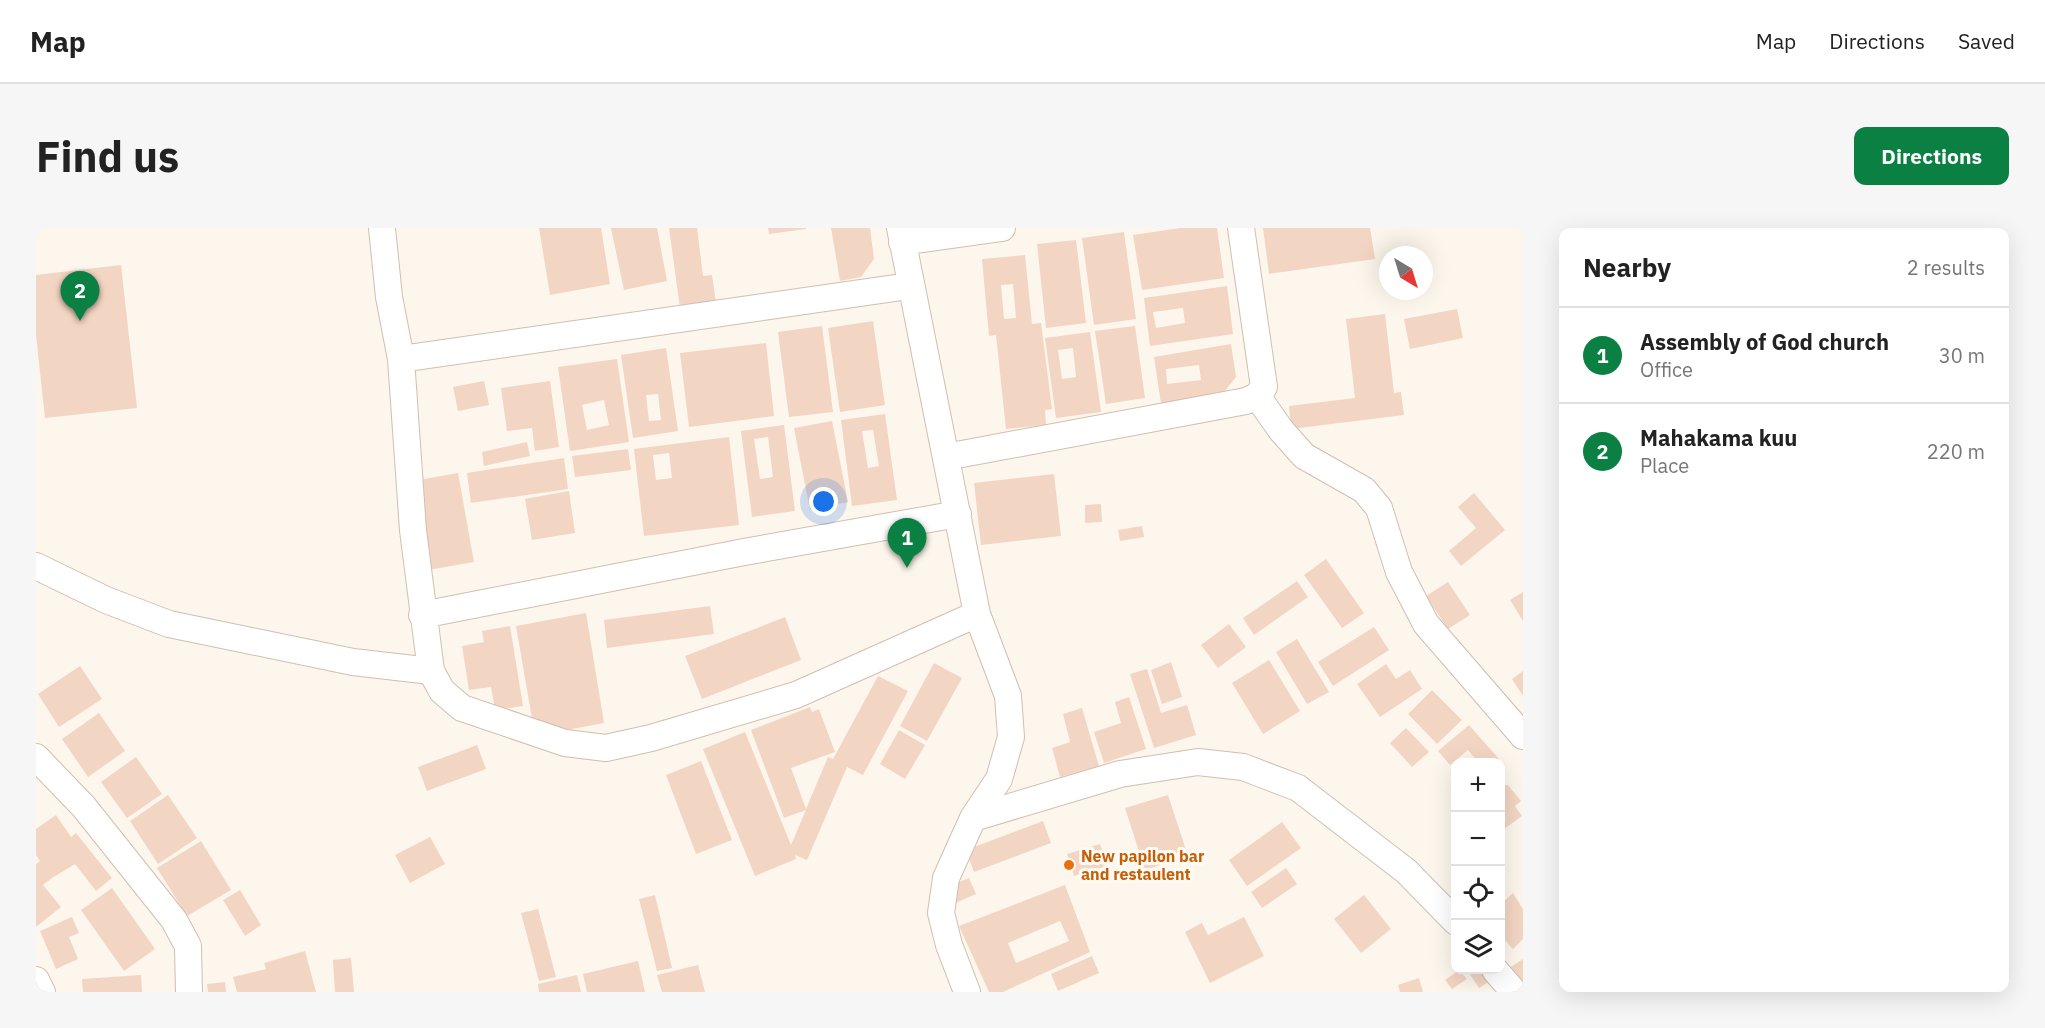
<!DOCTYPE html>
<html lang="en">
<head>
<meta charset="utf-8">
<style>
  :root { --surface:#fff; --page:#f6f6f6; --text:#222; --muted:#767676; --line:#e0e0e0; --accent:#0b8043 }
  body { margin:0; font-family:"IBM Plex Sans",sans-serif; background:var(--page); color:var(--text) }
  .controls { position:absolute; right:18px; bottom:18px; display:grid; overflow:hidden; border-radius:12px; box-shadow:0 6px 24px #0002 }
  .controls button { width:54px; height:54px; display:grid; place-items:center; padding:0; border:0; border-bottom:2px solid var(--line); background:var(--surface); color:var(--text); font:30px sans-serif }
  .compass { position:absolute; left:1343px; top:18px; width:54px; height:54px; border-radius:50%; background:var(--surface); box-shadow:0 6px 24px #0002; rotate:142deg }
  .you { position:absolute; left:788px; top:274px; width:21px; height:21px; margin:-15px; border:4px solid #fff; border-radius:50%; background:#1a73e8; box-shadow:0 0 0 9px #1a73e833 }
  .badge { display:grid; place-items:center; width:39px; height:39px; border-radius:50%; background:var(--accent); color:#fff; font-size:20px; font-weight:700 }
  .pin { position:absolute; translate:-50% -50px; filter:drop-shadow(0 2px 3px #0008) }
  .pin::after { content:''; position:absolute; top:32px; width:21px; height:18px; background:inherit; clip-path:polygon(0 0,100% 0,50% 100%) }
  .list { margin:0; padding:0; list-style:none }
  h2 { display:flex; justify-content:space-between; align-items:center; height:78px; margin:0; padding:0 24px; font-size:26px }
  h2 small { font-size:20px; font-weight:400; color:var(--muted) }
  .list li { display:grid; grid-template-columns:39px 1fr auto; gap:18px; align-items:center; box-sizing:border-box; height:96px; padding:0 24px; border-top:2px solid var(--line) }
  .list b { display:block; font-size:22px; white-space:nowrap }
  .list p { margin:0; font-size:20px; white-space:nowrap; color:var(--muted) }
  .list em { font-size:20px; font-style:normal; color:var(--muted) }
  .icon { flex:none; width:33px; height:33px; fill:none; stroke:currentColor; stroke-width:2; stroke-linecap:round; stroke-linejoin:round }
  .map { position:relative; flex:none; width:1487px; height:764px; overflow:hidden; border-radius:12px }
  header { display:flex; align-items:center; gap:36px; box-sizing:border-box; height:84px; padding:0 30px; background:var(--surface); border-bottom:2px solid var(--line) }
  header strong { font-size:28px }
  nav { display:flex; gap:33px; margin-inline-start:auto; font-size:21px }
  .intro { display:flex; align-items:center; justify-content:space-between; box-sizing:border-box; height:144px; padding:0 36px }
  h1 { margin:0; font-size:42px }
  .button { padding:15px 27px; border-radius:12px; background:var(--accent); color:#fff; font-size:21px; font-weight:700 }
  main { display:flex; gap:36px; padding:0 36px }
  aside { flex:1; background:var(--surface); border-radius:12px; box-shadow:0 6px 24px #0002 }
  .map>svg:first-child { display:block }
  .building { fill:#f3d5c3; fill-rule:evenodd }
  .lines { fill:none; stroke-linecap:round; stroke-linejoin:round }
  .minor-casing { stroke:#d1beb0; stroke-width:28 }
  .minor { stroke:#fff; stroke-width:26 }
  .food-dot { fill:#e8710a; stroke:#fffaf3; stroke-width:2 }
  .labels { text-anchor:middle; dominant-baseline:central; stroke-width:6; stroke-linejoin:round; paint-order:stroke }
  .food-label { font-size:16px; font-weight:bold; fill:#c56008; stroke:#fffaf3; text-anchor:start }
</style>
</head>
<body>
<header>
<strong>Map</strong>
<nav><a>Map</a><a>Directions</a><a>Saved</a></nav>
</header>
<div class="intro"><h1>Find us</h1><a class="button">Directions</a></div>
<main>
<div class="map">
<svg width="1487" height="764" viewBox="0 0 1487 764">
  <rect width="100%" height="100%" fill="#fdf6ec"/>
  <path class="building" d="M 503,0 L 565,0 L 574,56 L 514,67 Z
    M 575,0 L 621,0 L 631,53 L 588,62 Z
    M 633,0 L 661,0 L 667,48 L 676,47 L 680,75 L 644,80 Z
    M 732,0 L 770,0 L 770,1 L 733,6 Z
    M 795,0 L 834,0 L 838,31 L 825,49 L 804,53 Z
    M 1144,0 L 1181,0 L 1188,50 L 1106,62 L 1097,7 Z
    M 1227,0 L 1334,0 L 1339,31 L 1233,46 Z
    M 1088,4 L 1100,91 L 1058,97 L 1046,10 Z
    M 1040,12 L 1050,95 L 1010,100 L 1001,16 Z
    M 989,27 L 996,96 L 1005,95 L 1016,181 L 1009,182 L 1010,197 L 970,201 L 960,107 L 953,108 L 946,31 ZM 977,56 L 980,90 L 968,91 L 965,57 Z
    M 85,37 L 101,180 L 9,190 L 0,107 L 0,47 Z
    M 1191,58 L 1197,106 L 1114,118 L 1108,70 ZM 1147,80 L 1149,95 L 1120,100 L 1117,84 Z
    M 1421,81 L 1427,110 L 1374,121 L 1368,91 Z
    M 1349,86 L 1358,165 L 1365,164 L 1368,187 L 1255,201 L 1253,178 L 1319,170 L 1310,91 Z
    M 837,93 L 849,177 L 804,184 L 792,100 Z
    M 786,98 L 797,184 L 753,189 L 742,104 Z
    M 1099,98 L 1109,170 L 1070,176 L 1059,103 Z
    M 1054,104 L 1065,184 L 1020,190 L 1009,110 ZM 1037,120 L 1040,149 L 1026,151 L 1022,122 Z
    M 730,115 L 738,188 L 653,199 L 644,125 Z
    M 1195,116 L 1200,149 L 1189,163 L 1125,176 L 1118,129 ZM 1163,137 L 1165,152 L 1131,156 L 1130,141 Z
    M 630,120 L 642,203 L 597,210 L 585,127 ZM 622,166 L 625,192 L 613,193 L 610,167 Z
    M 581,131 L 593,214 L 534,223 L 522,139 ZM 568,172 L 573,197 L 551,202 L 546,177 Z
    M 448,153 L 453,177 L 422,183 L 417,159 Z
    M 514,153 L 523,219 L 499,223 L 496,200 L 471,203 L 465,160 Z
    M 849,186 L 861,272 L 816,278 L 805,192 ZM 837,202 L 843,238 L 832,240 L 826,203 Z
    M 796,193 L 812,274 L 774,282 L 758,200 Z
    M 748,197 L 759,283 L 716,289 L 705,203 ZM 732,209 L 737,249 L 724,251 L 718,211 Z
    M 693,209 L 703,297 L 608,308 L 598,221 ZM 633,225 L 636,250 L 620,252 L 617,227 Z
    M 491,214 L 494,228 L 448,238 L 446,224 Z
    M 592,221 L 595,242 L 539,249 L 536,228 Z
    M 528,230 L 532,261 L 435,275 L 431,245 Z
    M 422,245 L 438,334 L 392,342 L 377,253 Z
    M 1018,246 L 1025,308 L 945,317 L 938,255 Z
    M 533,263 L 539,305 L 496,312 L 489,271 Z
    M 1438,265 L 1469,302 L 1425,338 L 1413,323 L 1440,300 L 1422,279 Z
    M 1065,276 L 1066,294 L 1049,295 L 1049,277 Z
    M 1106,298 L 1108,309 L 1084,313 L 1082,302 Z
    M 1290,331 L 1328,385 L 1306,400 L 1268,347 Z
    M 1261,353 L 1272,369 L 1218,407 L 1207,390 Z
    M 1412,354 L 1434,387 L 1412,401 L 1390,368 Z
    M 1487,364 L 1487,393 L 1474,372 Z
    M 674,378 L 678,406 L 571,420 L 568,392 Z
    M 550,385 L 568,495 L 499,508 L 480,398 Z
    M 749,389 L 765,432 L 666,471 L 649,428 Z
    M 1193,396 L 1210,419 L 1182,440 L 1165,417 Z
    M 474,398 L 487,478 L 459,482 L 455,459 L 433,462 L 426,418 L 448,414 L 446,403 Z
    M 1338,399 L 1353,422 L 1297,458 L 1282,434 Z
    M 1261,411 L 1293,464 L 1271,476 L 1240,424 Z
    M 1233,432 L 1264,483 L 1227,506 L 1196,455 Z
    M 1135,434 L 1146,469 L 1126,476 L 1115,442 Z
    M 898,435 L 926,450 L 891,513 L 864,498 Z
    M 1350,436 L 1360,451 L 1374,442 L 1386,461 L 1344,489 L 1321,456 Z
    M 44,438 L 66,471 L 23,499 L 2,466 Z
    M 1111,441 L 1125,485 L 1151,477 L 1160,507 L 1118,520 L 1094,446 Z
    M 1487,443 L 1487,468 L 1476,451 Z
    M 842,448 L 872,463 L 827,547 L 811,539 L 771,632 L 759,627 L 760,631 L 719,648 L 667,521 L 709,504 L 755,617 L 770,582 L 748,590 L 715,502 L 774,479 L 776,484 L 783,481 L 799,524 L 755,540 L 770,581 L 792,529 L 797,531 Z
    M 1396,462 L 1426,492 L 1401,516 L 1372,486 Z
    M 1093,469 L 1110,521 L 1068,535 L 1058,504 L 1085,495 L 1079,474 Z
    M 1046,480 L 1063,538 L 1024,549 L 1016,520 L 1034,514 L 1027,486 Z
    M 63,485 L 89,523 L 52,549 L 26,511 Z
    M 1433,497 L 1463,531 L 1459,534 L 1442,534 L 1432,522 L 1414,537 L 1402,523 Z
    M 1370,500 L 1393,524 L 1376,539 L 1354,515 Z
    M 863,502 L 889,517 L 869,551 L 844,536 Z
    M 441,517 L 450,541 L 391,563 L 382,539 Z
    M 100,529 L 126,566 L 91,590 L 65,554 Z
    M 665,533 L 696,612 L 660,626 L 630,547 Z
    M 1472,557 L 1485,573 L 1479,578 L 1486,588 L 1464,604 L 1464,558 Z
    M 132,567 L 161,610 L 122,636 L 94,593 Z
    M 1132,567 L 1152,628 L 1109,642 L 1089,580 Z
    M 20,587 L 35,609 L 40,605 L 76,650 L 60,663 L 39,636 L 16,650 L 7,657 L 25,679 L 0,699 L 0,636 L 4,633 L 0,627 L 0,601 Z
    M 1007,593 L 1015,615 L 938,644 L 930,622 Z
    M 1246,594 L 1265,620 L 1211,658 L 1193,632 Z
    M 394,609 L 409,636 L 374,655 L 359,627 Z
    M 165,613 L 195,662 L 151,688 L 121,640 Z
    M 1064,616 L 1071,638 L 1038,648 L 1031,626 Z
    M 1250,640 L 1261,656 L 1226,680 L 1215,664 Z
    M 933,650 L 940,666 L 915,677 L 908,660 Z
    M 1029,657 L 1054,724 L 967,764 L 953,764 L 923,698 ZM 1024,693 L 1033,713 L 980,735 L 972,715 Z
    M 76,660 L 119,721 L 88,743 L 45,682 Z
    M 204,662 L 225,697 L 209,708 L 187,672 Z
    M 1477,665 L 1487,681 L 1487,711 L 1477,721 L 1464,707 L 1464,677 Z
    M 619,667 L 636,740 L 621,743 L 603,671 Z
    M 1328,667 L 1355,701 L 1325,725 L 1298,691 Z
    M 502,681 L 520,749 L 503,753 L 485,685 Z
    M 36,689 L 43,705 L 33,709 L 42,731 L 20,741 L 4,703 Z
    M 1208,689 L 1228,728 L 1174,755 L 1149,704 L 1166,695 L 1172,707 Z
    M 269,723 L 280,764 L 201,764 L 197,749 L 230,741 L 228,735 Z
    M 1056,728 L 1063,745 L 1022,763 L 1015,746 Z
    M 315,730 L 318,764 L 299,764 L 297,732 Z
    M 1487,731 L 1487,755 L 1475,739 Z
    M 602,733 L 609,764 L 551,764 L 547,746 Z
    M 662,737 L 669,764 L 626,764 L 621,747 Z
    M 1423,742 L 1431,751 L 1416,761 L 1409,752 Z
    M 1431,742 L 1450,742 L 1456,752 L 1443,760 Z
    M 105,747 L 106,764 L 47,764 L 46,751 Z
    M 541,747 L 545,764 L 503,764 L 502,756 Z
    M 1383,750 L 1387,764 L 1364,764 L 1362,757 Z
    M 189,754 L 190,764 L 172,764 L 171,756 Z"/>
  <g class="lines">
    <defs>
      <path id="minor" d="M 346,0 L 353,69 L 365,131 L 377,302 L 395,443 L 406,463 L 426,480 L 529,515 L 570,520 L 615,510 L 760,467 L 941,386
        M 864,0 L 941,386 L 972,468 L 975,509 L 963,551 L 937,590 L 910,650 L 905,685 L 913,717 L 931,764
        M 866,14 L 966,0
        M 365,131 L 873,58
        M 1221,168 L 1245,202 L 1268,228 L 1328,262 L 1343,280 L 1363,344 L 1390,396 L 1487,508
        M 910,229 L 1210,173 L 1221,168 L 1228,159 L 1205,0
        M 0,338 L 70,372 L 133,396 L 317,434 L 395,443
        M 386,387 L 708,324 L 922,286
        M 0,529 L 48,579 L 138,692 L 152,718 L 153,764
        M 937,590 L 1084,546 L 1162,534 L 1207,539 L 1262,560 L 1370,643 L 1420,694
        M 1459,742 L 1478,764
        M 0,752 L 6,764"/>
    </defs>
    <use href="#minor" class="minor-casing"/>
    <use href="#minor" class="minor"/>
  </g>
  <circle class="food-dot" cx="1033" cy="637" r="6"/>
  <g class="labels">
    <g class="food-label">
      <text x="1045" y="628">New papilon bar<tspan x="1045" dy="18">and restaulent</tspan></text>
    </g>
  </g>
</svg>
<div class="controls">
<button>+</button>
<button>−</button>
<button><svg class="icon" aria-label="locate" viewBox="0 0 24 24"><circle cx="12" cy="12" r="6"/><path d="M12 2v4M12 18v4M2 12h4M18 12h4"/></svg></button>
<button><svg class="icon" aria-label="layers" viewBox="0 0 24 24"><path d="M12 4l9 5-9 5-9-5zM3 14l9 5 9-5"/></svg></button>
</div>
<svg class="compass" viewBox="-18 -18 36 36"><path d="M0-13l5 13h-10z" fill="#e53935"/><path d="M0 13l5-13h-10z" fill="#767676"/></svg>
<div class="you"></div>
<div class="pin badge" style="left:871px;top:340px">1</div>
<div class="pin badge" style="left:44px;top:93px">2</div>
</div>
<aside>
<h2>Nearby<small>2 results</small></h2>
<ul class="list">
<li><span class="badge">1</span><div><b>Assembly of God church</b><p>Office</p></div><em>30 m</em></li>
<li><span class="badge">2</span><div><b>Mahakama kuu</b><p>Place</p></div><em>220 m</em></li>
</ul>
</aside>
</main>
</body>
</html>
